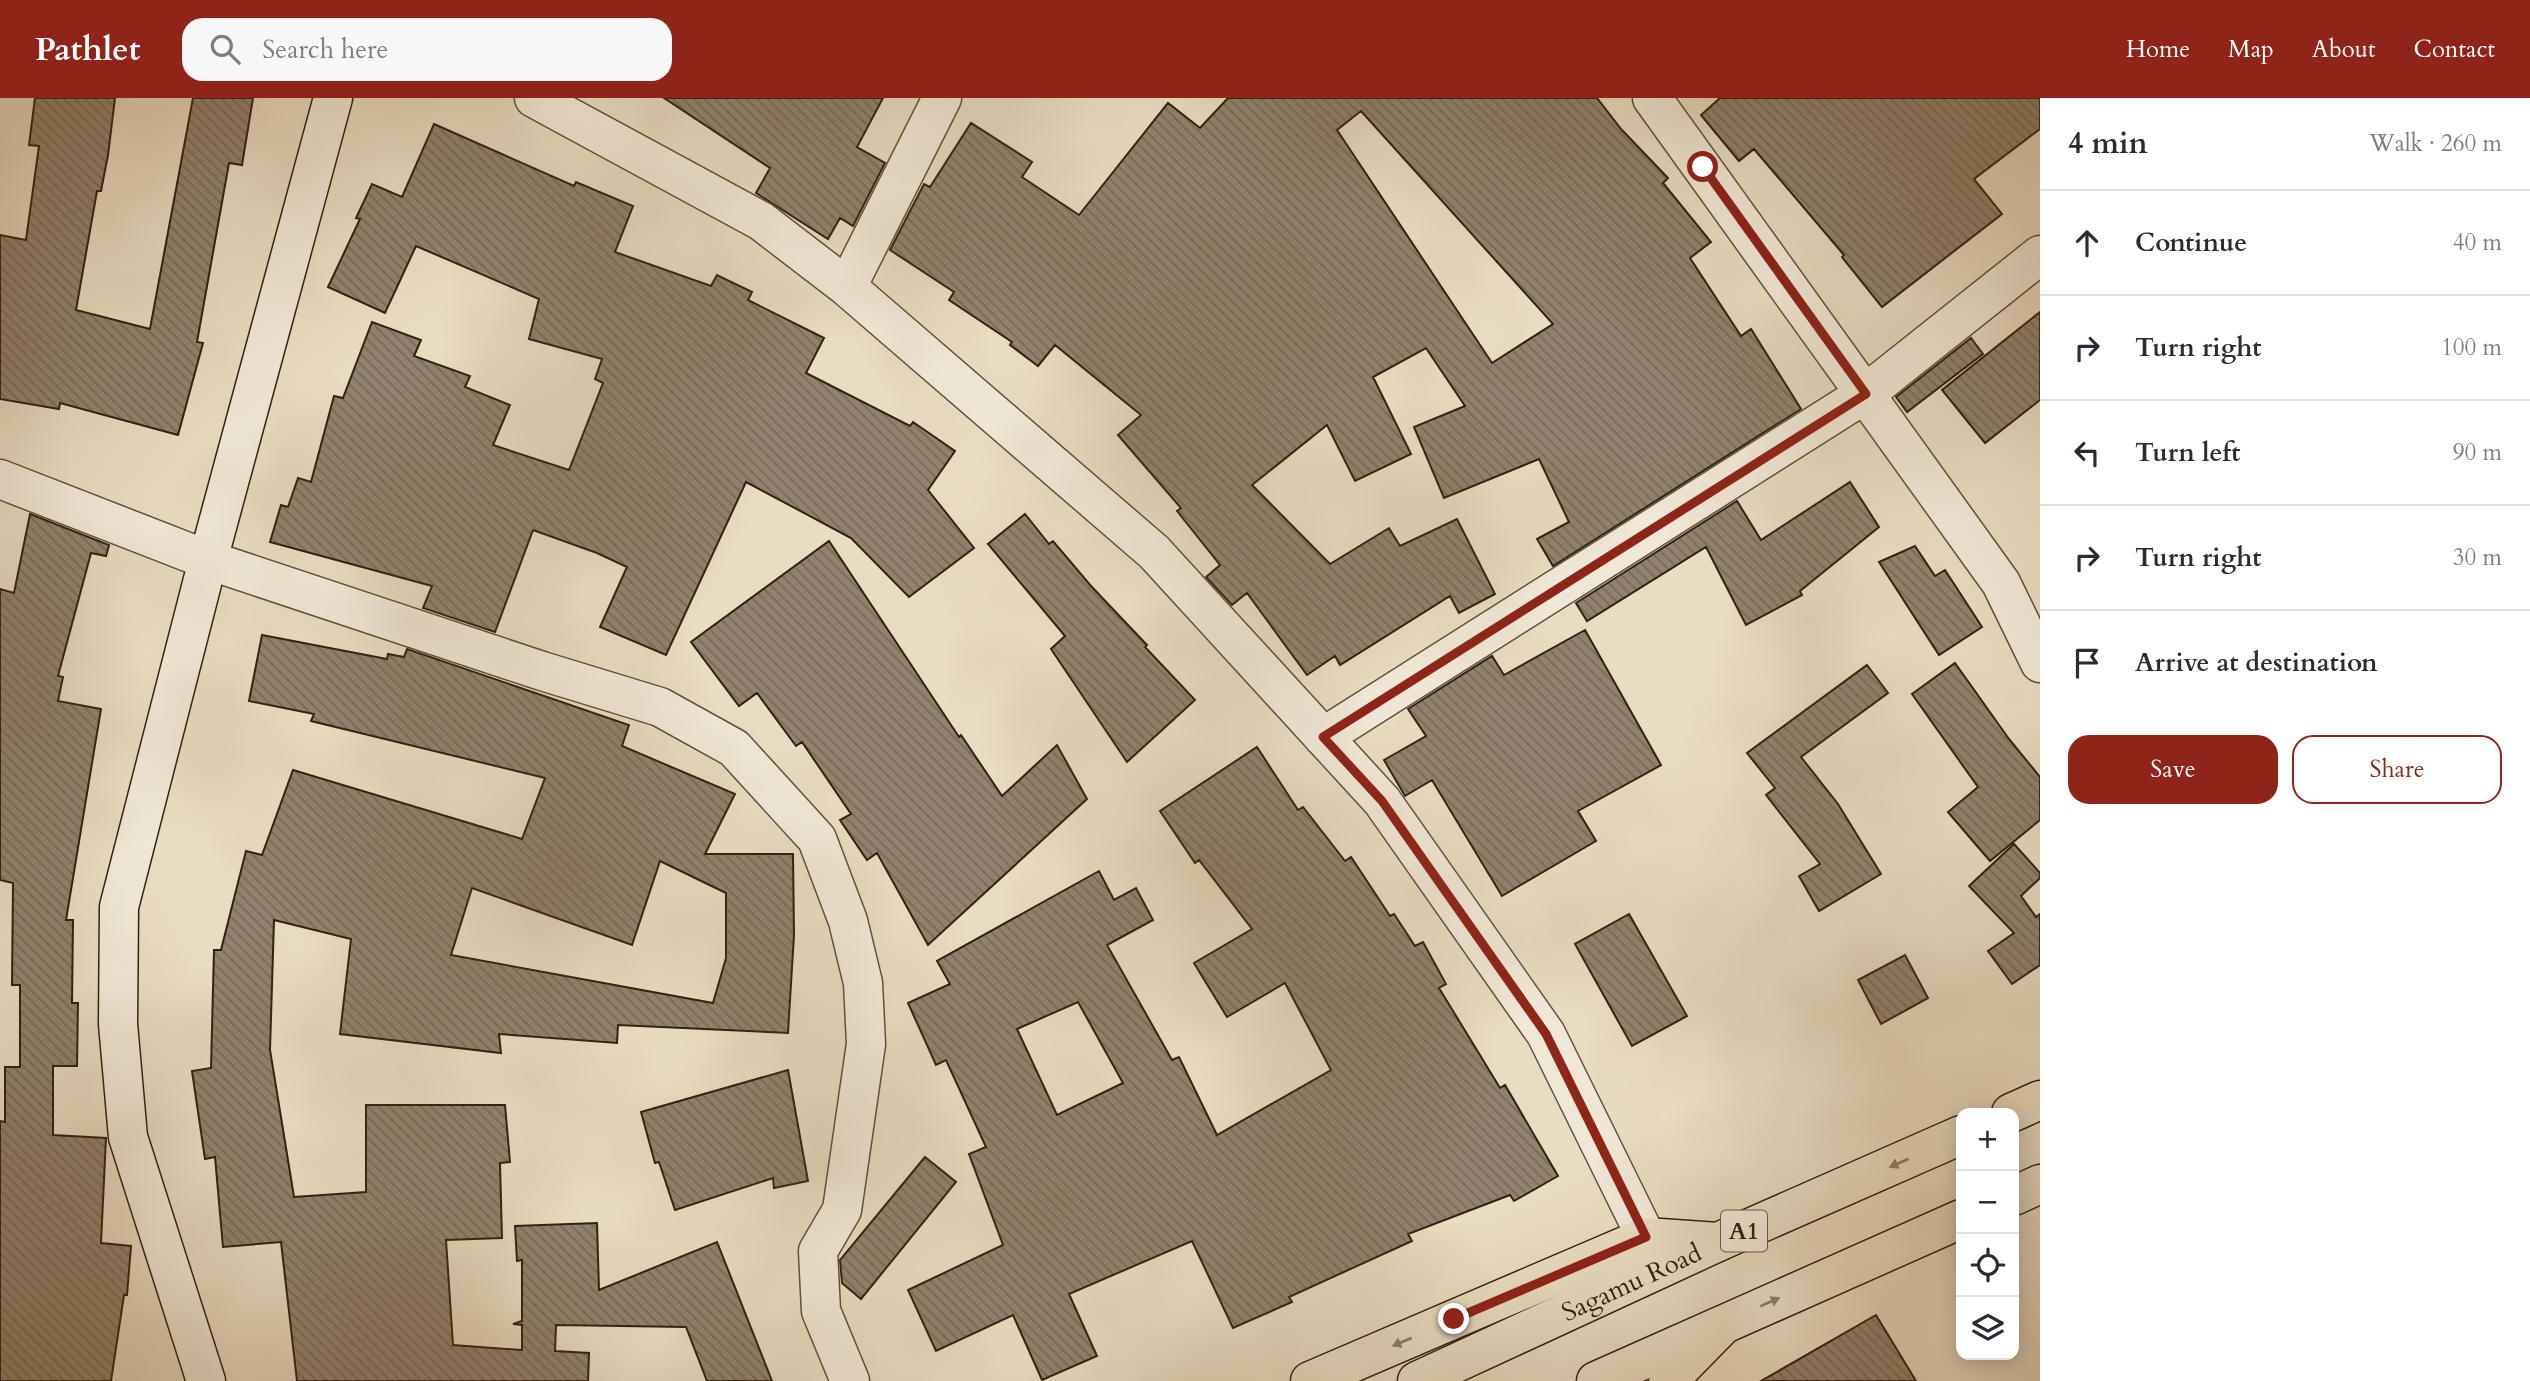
<!DOCTYPE html>
<html lang="en">
<head>
<meta charset="utf-8">
<style>
  :root { --surface:#fff; --page:#f7f7f7; --text:#2b2b33; --muted:#7c7c81; --line:#e1e1e2; --accent:#8f2418 }
  body { margin:0; font-family:Cardo,serif; background:var(--page); color:var(--text) }
  .controls { position:absolute; right:21px; bottom:21px; display:grid; overflow:hidden; border-radius:14px; box-shadow:0 4px 18px #0003 }
  .controls button { width:63px; height:63px; display:grid; place-items:center; padding:0; border:0; border-bottom:2px solid var(--line); background:var(--surface); color:var(--text); font:35px sans-serif }
  .stop { position:absolute; width:21px; height:21px; margin:-16px; border:5px solid #8f2418; border-radius:50%; background:#fff }
  .stop.end { background:#8f2418; border-color:#fff; box-shadow:0 2px 7px #0008 }
  .list { margin:0; padding:0; list-style:none }
  h2 { display:flex; justify-content:space-between; align-items:center; height:91px; margin:0; padding:0 28px; font-size:30px }
  h2 small { font-size:23px; font-weight:400; color:var(--muted) }
  .list li { display:grid; grid-template-columns:46px 1fr auto; gap:21px; align-items:center; box-sizing:border-box; height:105px; padding:0 28px; border-top:2px solid var(--line) }
  .list b { display:block; font-size:26px; white-space:nowrap }
  .list em { font-size:23px; font-style:normal; color:var(--muted) }
  .actions { display:flex; gap:14px; padding:21px 28px }
  .actions a { flex:1; padding:16px 0; border:2px solid var(--accent); border-radius:21px; text-align:center; font-size:24px; color:var(--accent) }
  .actions .main { background:var(--accent); color:#fff }
  .icon { flex:none; width:38px; height:38px; fill:none; stroke:currentColor; stroke-width:2; stroke-linecap:round; stroke-linejoin:round }
  .map { position:relative; flex:none; width:2040px; height:1283px; overflow:hidden }
  header { display:flex; align-items:center; gap:42px; box-sizing:border-box; height:98px; padding:0 35px; background:var(--accent); color:#fff }
  header strong { font-size:33px }
  nav { display:flex; gap:38px; margin-inline-start:auto; font-size:24px }
  .search { width:490px; height:63px; background:var(--page); display:flex; align-items:center; gap:18px; box-sizing:border-box; padding:0 24px; border-radius:21px; color:var(--muted); font-size:26px }
  main { display:flex }
  aside { flex:1; background:var(--surface) }
  .map>svg:first-child { display:block }
  .building { fill:url(#building-back-hatch); stroke:#312112; stroke-width:2; fill-rule:evenodd }
  .lines { fill:none; stroke-linecap:round; stroke-linejoin:round }
  .minor-casing { stroke:#5f503e; stroke-width:41 }
  .secondary-casing { stroke:#312112; stroke-width:41 }
  .primary-casing { stroke:#312112; stroke-width:41 }
  .trunk-casing { stroke:#312112; stroke-width:41 }
  .minor { stroke:#f0e8d7; stroke-width:38 }
  .secondary { stroke:#f0e8d7; stroke-width:38 }
  .primary { stroke:#e8dcc2; stroke-width:38 }
  .trunk { stroke:#e8dcc2; stroke-width:38 }
  .oneway { fill:#8c7e6a }
  .route { stroke:#8f2418; stroke-width:9 }
  .labels { text-anchor:middle; dominant-baseline:central; stroke-width:5; stroke-linejoin:round; paint-order:stroke }
  .shield { fill:#f0e8d7; stroke:#6a5d4d; stroke-width:2 }
  .shield-label { font-size:24px; font-weight:bold; fill:#312112 }
  .street-label { font-size:26px; fill:#312112; stroke:#f0e8d7 }
</style>
</head>
<body>
<header>
<strong>Pathlet</strong>
<div class="search"><svg class="icon" aria-label="search" viewBox="0 0 24 24"><circle cx="10" cy="10" r="6"/><path d="M15 15l6 6"/></svg>Search here</div>
<nav><a>Home</a><a>Map</a><a>About</a><a>Contact</a></nav>
</header>
<main>
<div class="map">
<svg width="2040" height="1283" viewBox="0 0 2040 1283">
  <defs>
    <pattern id="building-back-hatch" width="6" height="6" patternUnits="userSpaceOnUse" patternTransform="scale(1.75)"><rect width="6" height="6" fill="#90826e"/><path d="M-1 5l2 2M0 0l6 6M5-1l2 2" fill="none" stroke="#766a59"/></pattern>
  </defs>
  <rect width="100%" height="100%" fill="#e8dcc2"/>
  <filter id="stains"><feTurbulence type="fractalNoise" baseFrequency=".00286" numOctaves="4"/><feColorMatrix values="0 0 0 0 .2 0 0 0 0 .09 0 0 0 0 .02 0 0 0 .5 -.17"/></filter>
  <radialGradient id="worn" r=".72"><stop offset=".6" stop-color="#630" stop-opacity="0"/><stop offset="1" stop-color="#630" stop-opacity=".3"/></radialGradient>
  <path class="building" d="M 35,0 L 115,0 L 108,57 L 101,93 L 97,93 L 76,212 L 150,231 L 193,0 L 253,0 L 242,67 L 229,65 L 197,244 L 203,245 L 178,337 L 60,305 L 59,311 L 0,301 L 0,137 L 26,142 L 39,48 L 29,47 Z
    M 664,0 L 883,0 L 857,49 L 885,65 L 853,128 L 840,120 L 828,141 L 756,95 L 770,70 Z
    M 1228,0 L 1597,0 L 1621,31 L 1668,80 L 1663,85 L 1711,144 L 1690,160 L 1741,238 L 1751,231 L 1801,311 L 1553,468 L 1537,441 L 1569,424 L 1539,361 L 1444,400 L 1414,329 L 1465,308 L 1426,250 L 1373,279 L 1411,356 L 1355,383 L 1327,327 L 1252,387 L 1330,466 L 1389,430 L 1400,448 L 1457,421 L 1495,496 L 1459,515 L 1450,498 L 1340,567 L 1335,558 L 1307,577 L 1247,495 L 1232,507 L 1206,479 L 1220,467 L 1177,413 L 1181,410 L 1118,337 L 1141,317 L 1055,247 L 1038,268 L 1010,247 L 1012,244 L 949,202 L 954,194 L 890,152 L 924,86 L 930,89 L 971,25 L 1032,64 L 1022,79 L 1079,117 L 1168,5 L 1200,30 ZM 1361,13 L 1553,226 L 1492,265 L 1337,32 Z
    M 1720,0 L 2040,0 L 2040,31 L 1974,81 L 2002,116 L 1882,209 L 1842,159 L 1844,157 L 1754,51 L 1739,63 L 1701,17 Z
    M 434,26 L 574,88 L 576,84 L 633,108 L 615,154 L 711,188 L 717,177 L 752,194 L 748,202 L 824,240 L 806,275 L 910,328 L 913,324 L 955,353 L 928,392 L 974,450 L 909,499 L 851,440 L 746,384 L 666,557 L 600,529 L 627,469 L 597,455 L 533,432 L 495,534 L 423,510 L 432,488 L 270,444 L 281,407 L 288,409 L 298,380 L 311,384 L 334,298 L 343,300 L 372,224 L 421,242 L 414,258 L 470,278 L 465,289 L 510,307 L 493,347 L 569,372 L 603,285 L 595,281 L 602,261 L 529,241 L 539,201 L 416,148 L 385,215 L 328,189 L 360,121 L 356,120 L 372,86 L 402,99 Z
    M 2040,214 L 2040,302 L 1985,345 L 1942,292 Z
    M 1971,240 L 1983,256 L 1907,314 L 1896,299 Z
    M 1850,384 L 1879,429 L 1800,493 L 1802,497 L 1746,527 L 1706,449 L 1587,523 L 1576,505 L 1737,403 L 1761,442 Z
    M 30,416 L 109,447 L 106,458 L 91,455 L 58,578 L 63,579 L 58,603 L 101,611 L 66,822 L 73,822 L 72,905 L 78,905 L 77,968 L 53,968 L 53,1037 L 106,1040 L 101,1145 L 131,1148 L 127,1197 L 124,1197 L 111,1283 L 0,1283 L 0,1023 L 5,1024 L 5,969 L 20,969 L 20,887 L 12,887 L 13,785 L 0,782 L 0,491 L 14,495 Z
    M 1025,416 L 1049,446 L 1053,443 L 1091,488 L 1147,547 L 1145,549 L 1195,602 L 1127,664 L 1051,551 L 1065,538 L 988,446 Z
    M 829,443 L 959,639 L 961,637 L 1002,698 L 1057,647 L 1087,701 L 928,847 L 877,755 L 867,762 L 840,722 L 851,716 L 802,644 L 796,648 L 757,595 L 739,608 L 691,544 Z
    M 1915,448 L 1935,478 L 1945,472 L 1982,529 L 1939,557 L 1879,464 Z
    M 1585,532 L 1661,667 L 1578,713 L 1596,743 L 1502,798 L 1432,682 L 1405,698 L 1384,662 L 1426,638 L 1408,611 L 1492,558 L 1504,577 Z
    M 262,537 L 387,561 L 388,556 L 404,559 L 407,551 L 629,627 L 622,648 L 735,696 L 705,756 L 793,756 L 794,837 L 788,935 L 618,927 L 617,945 L 499,936 L 501,955 L 340,936 L 351,841 L 274,822 L 270,952 L 294,1099 L 366,1094 L 366,1007 L 505,1007 L 510,1064 L 500,1065 L 502,1140 L 446,1142 L 453,1247 L 522,1252 L 522,1227 L 513,1226 L 522,1223 L 522,1162 L 517,1163 L 515,1128 L 597,1125 L 599,1192 L 717,1144 L 772,1283 L 707,1283 L 686,1229 L 556,1227 L 555,1253 L 589,1255 L 588,1283 L 297,1283 L 281,1144 L 223,1149 L 215,1059 L 205,1061 L 192,973 L 211,970 L 214,852 L 221,852 L 246,753 L 262,757 L 293,672 L 522,741 L 545,680 L 311,623 L 314,616 L 249,603 ZM 660,763 L 726,795 L 726,860 L 713,905 L 451,857 L 472,790 L 632,847 Z
    M 1955,565 L 2009,641 L 2040,679 L 2040,722 L 1990,763 L 1948,714 L 1978,689 L 1912,596 Z
    M 1867,567 L 1888,595 L 1801,659 L 1838,706 L 1881,776 L 1819,813 L 1799,778 L 1820,766 L 1766,697 L 1775,690 L 1747,655 Z
    M 1257,649 L 1298,712 L 1303,709 L 1345,763 L 1351,759 L 1390,818 L 1394,816 L 1415,848 L 1423,844 L 1446,886 L 1439,890 L 1500,990 L 1505,987 L 1558,1078 L 1514,1103 L 1510,1097 L 1408,1136 L 1412,1143 L 1289,1199 L 1292,1204 L 1233,1230 L 1192,1143 L 1069,1196 L 1097,1258 L 1042,1282 L 1013,1217 L 936,1253 L 908,1192 L 1003,1147 L 969,1056 L 986,1049 L 946,962 L 936,967 L 908,905 L 950,886 L 937,863 L 1099,773 L 1114,802 L 1136,790 L 1153,822 L 1107,847 L 1172,962 L 1179,959 L 1217,1037 L 1331,972 L 1285,885 L 1227,919 L 1194,865 L 1252,831 L 1199,762 L 1195,765 L 1160,713 ZM 1078,904 L 1123,985 L 1057,1017 L 1017,931 Z
    M 2014,746 L 2040,775 L 2040,780 L 2021,798 L 2036,819 L 2040,816 L 2040,867 L 2012,886 L 1988,853 L 2014,835 L 1969,788 Z
    M 1629,816 L 1687,918 L 1632,948 L 1575,846 Z
    M 1905,857 L 1928,900 L 1881,926 L 1858,882 Z
    M 788,972 L 808,1083 L 774,1090 L 773,1080 L 675,1112 L 659,1064 L 655,1065 L 641,1014 Z
    M 925,1059 L 956,1084 L 861,1201 L 842,1185 L 840,1162 Z
    M 1876,1217 L 1916,1283 L 1761,1283 Z"/>
  <g class="lines">
    <defs>
      <path id="minor" d="M 534,0 L 761,123 L 847,189 L 1154,454 L 1382,703 L 1546,936 L 1646,1139
        M 1652,0 L 2001,485 L 2040,565
        M 847,189 L 942,0
        M 0,381 L 208,462 L 542,573 L 660,609 L 734,650 L 817,741 L 848,823 L 863,885 L 866,946 L 842,1112 L 818,1153 L 821,1213 L 850,1283
        M 1323,639 L 1865,296 L 2040,157"/>
      <path id="secondary" d="M 206,1283 L 128,1039 L 118,926 L 119,809 L 208,462 L 333,0"/>
      <path id="primary" d="M 1310,1283 L 1646,1139 L 1718,1144
        M 1668,1283 L 1723,1227"/>
      <g id="trunk">
        <path d="M 2011,1015 L 2040,1002"/>
        <path d="M 2014,1098 L 2040,1086"/>
        <path id="s1" d="M 1417,1283 L 1718,1144 L 1961,1037"/>
        <path d="M 1596,1283 L 1961,1121"/>
      </g>
    </defs>
    <use href="#minor" class="minor-casing"/>
    <use href="#secondary" class="secondary-casing"/>
    <use href="#primary" class="primary-casing"/>
    <use href="#trunk" class="trunk-casing"/>
    <use href="#minor" class="minor"/>
    <use href="#secondary" class="secondary"/>
    <use href="#primary" class="primary"/>
    <use href="#trunk" class="trunk"/>
  </g>
  <defs><path id="oneway-solid" d="M-6-.8H1V-3.2L6.5 0L1 3.2V.8H-6Z" transform="scale(1.75)"/></defs>
  <g class="oneway">
    <use href="#oneway-solid" transform="translate(1899 1065) rotate(156)"/>
    <use href="#oneway-solid" transform="translate(1770 1204) rotate(-24)"/>
    <use href="#oneway-solid" transform="translate(1402 1244) rotate(157)"/>
  </g>
  <g class="lines">
    <path class="route" d="M 1454,1221 L 1646,1139 L 1546,936 L 1382,703 L 1323,639 L 1866,296 L 1703,69"/>
  </g>
  <g class="labels">
    <rect class="shield" x="1721" y="1112.5" width="46" height="41" rx="5"/>
    <g class="shield-label">
      <text x="1744" y="1133">A1</text>
    </g>
    <g class="street-label">
      <text stroke="none"><textPath href="#s1" startOffset="236">Sagamu Road</textPath></text>
    </g>
  </g>
  <rect width="100%" height="100%" filter="url(#stains)"/>
  <rect width="100%" height="100%" fill="url(#worn)"/>
</svg>
<div class="controls">
<button>+</button>
<button>−</button>
<button><svg class="icon" aria-label="locate" viewBox="0 0 24 24"><circle cx="12" cy="12" r="6"/><path d="M12 2v4M12 18v4M2 12h4M18 12h4"/></svg></button>
<button><svg class="icon" aria-label="layers" viewBox="0 0 24 24"><path d="M12 4l9 5-9 5-9-5zM3 14l9 5 9-5"/></svg></button>
</div>
<div class="stop" style="left:1703px;top:69px"></div>
<div class="stop end" style="left:1454px;top:1221px"></div>
</div>
<aside>
<h2>4 min<small>Walk · 260 m</small></h2>
<ul class="list">
<li><svg class="icon" aria-label="ahead" viewBox="0 0 24 24"><path d="M12 20V5M6 11l6-6 6 6"/></svg><div><b>Continue</b></div><em>40 m</em></li>
<li><svg class="icon" aria-label="right" viewBox="0 0 24 24"><path d="M7 20v-9h11M14 6l5 5-5 5"/></svg><div><b>Turn right</b></div><em>100 m</em></li>
<li><svg class="icon" aria-label="left" viewBox="0 0 24 24"><path d="M17 20v-9H6M10 6l-5 5 5 5"/></svg><div><b>Turn left</b></div><em>90 m</em></li>
<li><svg class="icon" aria-label="right" viewBox="0 0 24 24"><path d="M7 20v-9h11M14 6l5 5-5 5"/></svg><div><b>Turn right</b></div><em>30 m</em></li>
<li><svg class="icon" aria-label="arrive" viewBox="0 0 24 24"><path d="M6 21V4h12l-3 4 3 4H6"/></svg><div><b>Arrive at destination</b></div></li>
</ul>
<div class="actions"><a class="main">Save</a><a>Share</a></div>
</aside>
</main>
</body>
</html>
